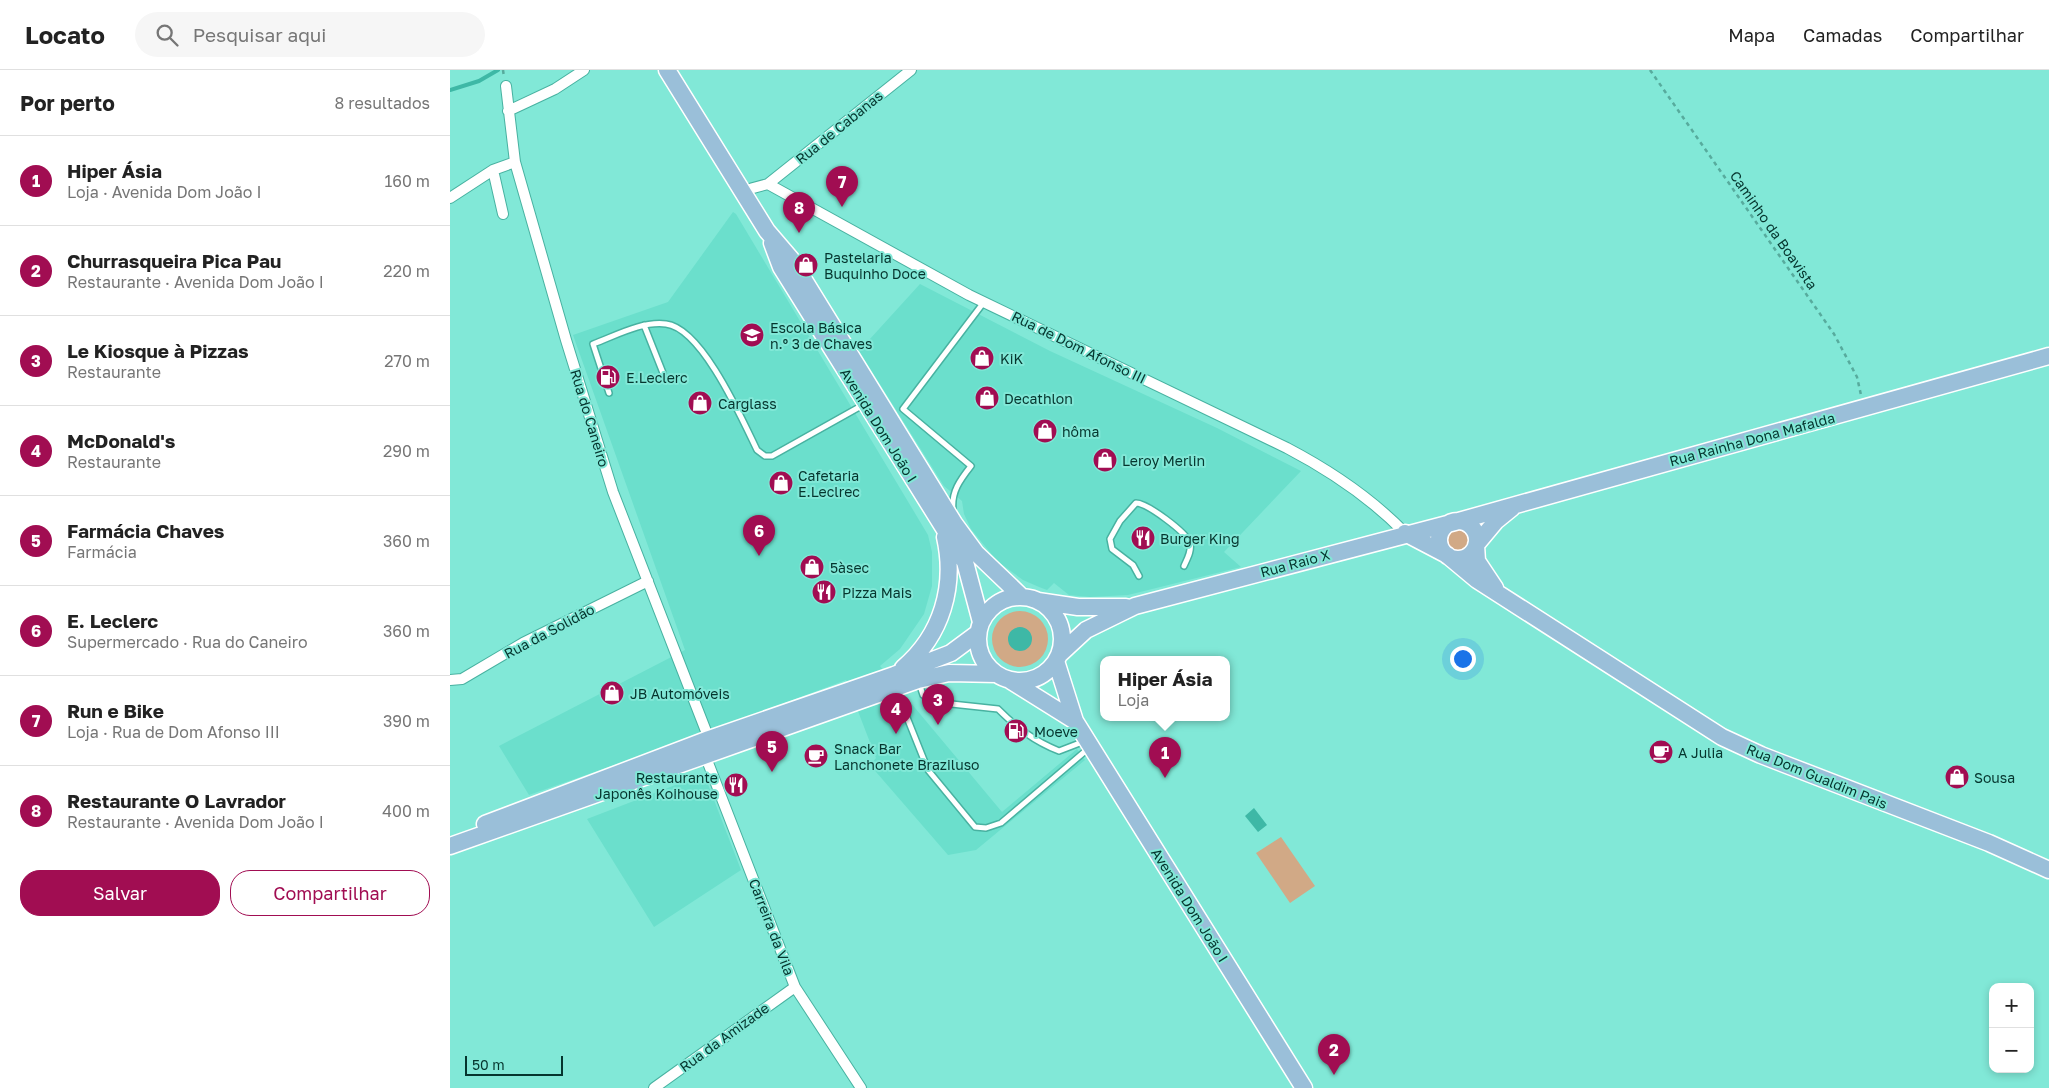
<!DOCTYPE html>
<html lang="pt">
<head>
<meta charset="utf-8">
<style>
  :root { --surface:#fff; --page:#f6f6f6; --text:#222; --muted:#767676; --line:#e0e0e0; --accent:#a10d52 }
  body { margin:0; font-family:"Golos Text",sans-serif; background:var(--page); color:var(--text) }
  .controls { position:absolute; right:15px; bottom:15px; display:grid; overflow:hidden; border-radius:10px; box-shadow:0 2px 8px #0003 }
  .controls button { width:45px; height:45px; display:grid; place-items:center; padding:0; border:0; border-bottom:1px solid var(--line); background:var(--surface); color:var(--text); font:25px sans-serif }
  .scale { position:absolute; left:15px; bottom:12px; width:98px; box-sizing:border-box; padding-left:5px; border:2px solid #05352e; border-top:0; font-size:14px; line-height:18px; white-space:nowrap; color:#05352e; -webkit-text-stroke:4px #81e8d7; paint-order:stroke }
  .you { position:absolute; left:1012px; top:588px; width:18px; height:18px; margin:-12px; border:4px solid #fff; border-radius:50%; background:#1a73e8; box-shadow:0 0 0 8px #1a73e833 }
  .badge { display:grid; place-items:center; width:32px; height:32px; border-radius:50%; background:var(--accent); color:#fff; font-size:16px; font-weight:700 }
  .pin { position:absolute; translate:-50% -41px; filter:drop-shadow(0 1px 2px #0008) }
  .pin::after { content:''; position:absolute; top:26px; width:18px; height:15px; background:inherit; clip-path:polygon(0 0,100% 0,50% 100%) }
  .popup { position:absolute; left:650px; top:586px; width:130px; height:65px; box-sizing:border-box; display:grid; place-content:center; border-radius:10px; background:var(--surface); filter:drop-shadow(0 1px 4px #0005); font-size:16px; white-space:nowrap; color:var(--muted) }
  .popup b { font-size:19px; color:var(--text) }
  .popup::after { content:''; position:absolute; left:50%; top:100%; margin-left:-10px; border:10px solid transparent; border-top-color:var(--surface) }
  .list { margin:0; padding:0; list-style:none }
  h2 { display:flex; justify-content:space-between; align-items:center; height:65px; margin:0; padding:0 20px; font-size:21px }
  h2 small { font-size:16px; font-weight:400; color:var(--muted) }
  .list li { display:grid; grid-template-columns:32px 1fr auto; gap:15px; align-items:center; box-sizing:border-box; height:90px; padding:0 20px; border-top:1px solid var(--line) }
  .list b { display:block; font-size:19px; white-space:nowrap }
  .list p { margin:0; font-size:16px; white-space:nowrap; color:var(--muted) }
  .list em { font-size:16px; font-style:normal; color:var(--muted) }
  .actions { display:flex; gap:10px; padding:15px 20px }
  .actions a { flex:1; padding:11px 0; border:1px solid var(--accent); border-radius:20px; text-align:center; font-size:18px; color:var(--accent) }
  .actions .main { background:var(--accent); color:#fff }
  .icon { flex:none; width:28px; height:28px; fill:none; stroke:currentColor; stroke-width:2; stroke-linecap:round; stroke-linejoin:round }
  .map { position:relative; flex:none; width:1599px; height:1018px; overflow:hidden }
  header { display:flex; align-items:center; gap:30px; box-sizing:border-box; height:70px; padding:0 25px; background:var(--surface); border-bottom:1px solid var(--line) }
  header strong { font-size:24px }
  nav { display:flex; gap:28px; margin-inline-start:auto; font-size:18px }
  .search { width:350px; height:45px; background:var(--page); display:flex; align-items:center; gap:12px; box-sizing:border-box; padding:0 18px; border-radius:28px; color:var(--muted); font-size:19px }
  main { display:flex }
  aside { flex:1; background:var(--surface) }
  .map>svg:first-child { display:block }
  .built { fill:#6bdfcc }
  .green { fill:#d1a986 }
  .water { fill:#3eb8a6 }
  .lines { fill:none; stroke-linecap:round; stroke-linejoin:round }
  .stream { stroke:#3eb8a6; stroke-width:4 }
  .lane-casing { stroke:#48b2a1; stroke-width:8 }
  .street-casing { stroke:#48b2a1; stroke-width:12 }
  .primary-casing { stroke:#fff; stroke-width:19 }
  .path { stroke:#57ab9d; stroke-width:2.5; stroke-dasharray:4 4; stroke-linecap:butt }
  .lane { stroke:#fff; stroke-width:5 }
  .street { stroke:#fff; stroke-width:10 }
  .primary { stroke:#9abfd9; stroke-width:16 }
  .labels { text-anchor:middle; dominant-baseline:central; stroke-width:4; stroke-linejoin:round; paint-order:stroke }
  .street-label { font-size:14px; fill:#05352e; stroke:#81e8d7 }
  .poi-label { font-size:14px; fill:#05352e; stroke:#81e8d7; text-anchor:start }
</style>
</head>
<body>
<header>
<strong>Locato</strong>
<div class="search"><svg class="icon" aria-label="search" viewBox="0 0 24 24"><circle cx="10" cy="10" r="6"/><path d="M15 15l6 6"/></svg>Pesquisar aqui</div>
<nav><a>Mapa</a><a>Camadas</a><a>Compartilhar</a></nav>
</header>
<main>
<aside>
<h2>Por perto<small>8 resultados</small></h2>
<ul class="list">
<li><span class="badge">1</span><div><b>Hiper Ásia</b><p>Loja · Avenida Dom João I</p></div><em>160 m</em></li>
<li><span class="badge">2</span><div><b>Churrasqueira Pica Pau</b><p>Restaurante · Avenida Dom João I</p></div><em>220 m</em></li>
<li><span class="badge">3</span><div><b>Le Kiosque à Pizzas</b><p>Restaurante</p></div><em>270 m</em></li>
<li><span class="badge">4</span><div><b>McDonald's</b><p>Restaurante</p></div><em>290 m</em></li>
<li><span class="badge">5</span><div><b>Farmácia Chaves</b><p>Farmácia</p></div><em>360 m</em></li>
<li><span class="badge">6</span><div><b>E. Leclerc</b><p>Supermercado · Rua do Caneiro</p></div><em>360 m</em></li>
<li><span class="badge">7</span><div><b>Run e Bike</b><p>Loja · Rua de Dom Afonso III</p></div><em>390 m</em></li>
<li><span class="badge">8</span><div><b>Restaurante O Lavrador</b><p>Restaurante · Avenida Dom João I</p></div><em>400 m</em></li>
</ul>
<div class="actions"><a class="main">Salvar</a><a>Compartilhar</a></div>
</aside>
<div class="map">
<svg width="1599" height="1018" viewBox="0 0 1599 1018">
  <rect width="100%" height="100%" fill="#81e8d7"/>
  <path class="built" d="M 283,142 L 286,144 L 478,465 L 482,482 L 482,516 L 474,544 L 450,579 L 430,596 L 552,742 L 627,679 L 635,690 L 526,780 L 498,785 L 420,695 L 426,688 L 396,610 L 241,668 L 79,725 L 49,676 L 235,580 L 123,265 L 218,232 Z
    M 470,214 L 600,281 L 767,358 L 851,401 L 774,482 L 791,497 L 678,525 L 640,527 L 619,525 L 604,513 L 597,520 L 589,517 L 573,510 L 547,491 L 521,459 L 514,444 L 512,431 L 494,416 L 409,281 Z
    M 254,704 L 291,800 L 204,857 L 137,749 Z"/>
  <path class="green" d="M995 470a12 12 0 1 1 24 0a12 12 0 1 1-24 0Z
    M542 569a28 28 0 1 1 56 0a28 28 0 1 1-56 0Z
    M 831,767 L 865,816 L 840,833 L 806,783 Z"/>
  <path class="water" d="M558 569a12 12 0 1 1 24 0a12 12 0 1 1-24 0Z
    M 804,738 L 817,755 L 808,762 L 795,746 Z"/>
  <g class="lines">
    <path class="stream" d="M 0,20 L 29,11 L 48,0"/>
    <defs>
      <path id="lane" d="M 194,255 L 213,303
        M 159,323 L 143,274 C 165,266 191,251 216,254 C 252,258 292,349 307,380 L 315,386 L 322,386 L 413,335
        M 503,440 C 501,422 510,410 521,396 L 453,339 L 534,232
        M 689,506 L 683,495 L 662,479 L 660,469 L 670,451 L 686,433 C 697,433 736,462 740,473 C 742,481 737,489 734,496
        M 469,613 L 473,625 L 483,632 L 548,639 C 567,658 584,671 609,681 L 635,671
        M 446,620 L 478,700 L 525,757 L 536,758 L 551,753 L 639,678"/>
      <path id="street" d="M 56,16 L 65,92 L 116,270 L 163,422 L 261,674
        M 58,41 L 105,19 L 134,0
        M 43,100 L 53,144
        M 318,114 L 461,0
        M 292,121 L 318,114 L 519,225 L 837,378 C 879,400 922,429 955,463
        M 0,128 L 43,100 L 65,92
        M 0,610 L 12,609 L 73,573 L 198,511
        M 255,685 L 345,917 L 411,1018
        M 204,1018 L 345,917"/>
      <path id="primary" d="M 217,0 L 317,161 L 341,189 L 504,453 L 526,483 L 572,527
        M 322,173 L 331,197 L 515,492 L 531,552
        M989 470a19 19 0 1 1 38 0a19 19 0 1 1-38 0Z
        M 955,463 L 997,485 L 1027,510 L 1272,667 L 1311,685 L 1539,773 L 1599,800
        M 1045,518 L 1027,491 L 1026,475 L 1046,451 L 1062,438
        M528 569a42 42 0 1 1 84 0a42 42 0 1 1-84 0Z
        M 588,531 L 628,537 L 676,537
        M 609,585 L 636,560 L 685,536 L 1005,452 L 1599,286
        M 606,591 L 625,651 L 854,1018
        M 453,598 C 492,565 506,516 495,467
        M 561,611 L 625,651
        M 35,754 L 259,669 L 444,605 L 501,583 L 528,563
        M 0,776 L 468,610 L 499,603 L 547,604"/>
    </defs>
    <use href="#lane" class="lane-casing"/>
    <use href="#street" class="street-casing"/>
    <use href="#primary" class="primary-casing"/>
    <path class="path" d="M 53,0 L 54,7
      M 1200,0 L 1384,264 L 1407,307 L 1411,325"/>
    <use href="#lane" class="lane"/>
    <use href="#street" class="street"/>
    <use href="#primary" class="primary"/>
  </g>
  <defs>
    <symbol id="shop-disc" viewBox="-11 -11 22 22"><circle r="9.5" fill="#a10d52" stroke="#81e8d7"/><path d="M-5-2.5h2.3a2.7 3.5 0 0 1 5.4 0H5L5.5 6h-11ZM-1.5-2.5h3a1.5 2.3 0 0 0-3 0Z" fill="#fff"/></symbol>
    <symbol id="school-disc" viewBox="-11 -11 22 22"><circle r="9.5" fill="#a10d52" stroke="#81e8d7"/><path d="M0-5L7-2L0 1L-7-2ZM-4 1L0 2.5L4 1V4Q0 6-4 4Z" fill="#fff"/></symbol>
    <symbol id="fuel-disc" viewBox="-11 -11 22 22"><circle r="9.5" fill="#a10d52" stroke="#81e8d7"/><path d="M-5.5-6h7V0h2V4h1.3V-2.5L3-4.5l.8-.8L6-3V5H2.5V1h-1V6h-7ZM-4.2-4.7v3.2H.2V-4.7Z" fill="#fff"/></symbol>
    <symbol id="restaurant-disc" viewBox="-11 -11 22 22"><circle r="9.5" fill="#a10d52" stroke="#81e8d7"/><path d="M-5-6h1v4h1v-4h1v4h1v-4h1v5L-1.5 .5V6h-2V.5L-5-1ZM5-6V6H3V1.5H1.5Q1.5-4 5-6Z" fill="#fff"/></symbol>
    <symbol id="cafe-disc" viewBox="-11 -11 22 22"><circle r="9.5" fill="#a10d52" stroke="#81e8d7"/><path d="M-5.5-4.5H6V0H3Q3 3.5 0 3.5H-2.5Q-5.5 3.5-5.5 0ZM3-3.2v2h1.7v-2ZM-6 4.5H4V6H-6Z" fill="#fff"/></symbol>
  </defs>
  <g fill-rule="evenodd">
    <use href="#shop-disc" x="342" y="181" width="28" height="28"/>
    <use href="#school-disc" x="288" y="251" width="28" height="28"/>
    <use href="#shop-disc" x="518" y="274" width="28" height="28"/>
    <use href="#fuel-disc" x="144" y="293" width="28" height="28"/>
    <use href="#shop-disc" x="523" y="314" width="28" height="28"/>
    <use href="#shop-disc" x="236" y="319" width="28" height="28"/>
    <use href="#shop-disc" x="581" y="347" width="28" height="28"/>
    <use href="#shop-disc" x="641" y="376" width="28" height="28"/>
    <use href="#shop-disc" x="317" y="399" width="28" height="28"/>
    <use href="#restaurant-disc" x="679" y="454" width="28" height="28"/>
    <use href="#shop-disc" x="348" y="483" width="28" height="28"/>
    <use href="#restaurant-disc" x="360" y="508" width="28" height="28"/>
    <use href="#shop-disc" x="148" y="609" width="28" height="28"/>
    <use href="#fuel-disc" x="552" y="647" width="28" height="28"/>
    <use href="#cafe-disc" x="1197" y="668" width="28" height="28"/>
    <use href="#cafe-disc" x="352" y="672" width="28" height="28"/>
    <use href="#shop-disc" x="1493" y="693" width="28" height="28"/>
    <use href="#restaurant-disc" x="272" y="701" width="28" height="28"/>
  </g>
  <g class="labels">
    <g class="street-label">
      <text transform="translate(389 57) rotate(-39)">Rua de Cabanas</text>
      <text transform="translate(1324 160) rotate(55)">Caminho da Boavista</text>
      <text transform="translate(629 277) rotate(26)">Rua de Dom Afonso III</text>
      <text transform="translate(140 348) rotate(73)">Rua do Caneiro</text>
      <text transform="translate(429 355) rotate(58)">Avenida Dom João I</text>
      <text transform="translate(1302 369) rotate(-15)">Rua Rainha Dona Mafalda</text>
      <text transform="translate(845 493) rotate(-15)">Rua Raio X</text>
      <text transform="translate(99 561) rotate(-28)">Rua da Solidão</text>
      <text transform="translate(1367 706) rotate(22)">Rua Dom Gualdim Pais</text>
      <text transform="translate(740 835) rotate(58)">Avenida Dom João I</text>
      <text transform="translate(322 857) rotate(69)">Carreira da Vila</text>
      <text transform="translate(274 967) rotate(-36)">Rua da Amizade</text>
    </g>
    <g class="poi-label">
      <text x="374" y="187">Pastelaria<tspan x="374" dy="16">Buquinho Doce</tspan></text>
      <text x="320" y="257">Escola Básica<tspan x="320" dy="16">n.º 3 de Chaves</tspan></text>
      <text x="550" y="288">KiK</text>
      <text x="176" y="307">E.Leclerc</text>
      <text x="554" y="328">Decathlon</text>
      <text x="268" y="333">Carglass</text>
      <text x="612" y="361">hôma</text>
      <text x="672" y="390">Leroy Merlin</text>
      <text x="348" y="405">Cafetaria<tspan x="348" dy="16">E.Leclrec</tspan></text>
      <text x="710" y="468">Burger King</text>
      <text x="380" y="497">5àsec</text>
      <text x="392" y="522">Pizza Mais</text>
      <text x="180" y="623">JB Automóveis</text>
      <text x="584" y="661">Moeve</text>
      <text x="384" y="678">Snack Bar<tspan x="384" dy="16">Lanchonete Braziluso</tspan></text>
      <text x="1228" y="682">A Julia</text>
      <text x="268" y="707" text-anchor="end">Restaurante<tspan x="268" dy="16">Japonês Koihouse</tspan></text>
      <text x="1524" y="707">Sousa</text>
    </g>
  </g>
</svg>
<div class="controls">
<button>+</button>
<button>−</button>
</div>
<div class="scale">50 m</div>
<div class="you"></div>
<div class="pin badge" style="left:715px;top:708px">1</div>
<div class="popup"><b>Hiper Ásia</b>Loja</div>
<div class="pin badge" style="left:884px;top:1005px">2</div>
<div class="pin badge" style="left:488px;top:655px">3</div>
<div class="pin badge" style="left:446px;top:664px">4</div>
<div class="pin badge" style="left:322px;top:702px">5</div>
<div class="pin badge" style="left:309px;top:486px">6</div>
<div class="pin badge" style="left:392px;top:137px">7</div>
<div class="pin badge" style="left:349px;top:163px">8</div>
</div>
</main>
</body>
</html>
